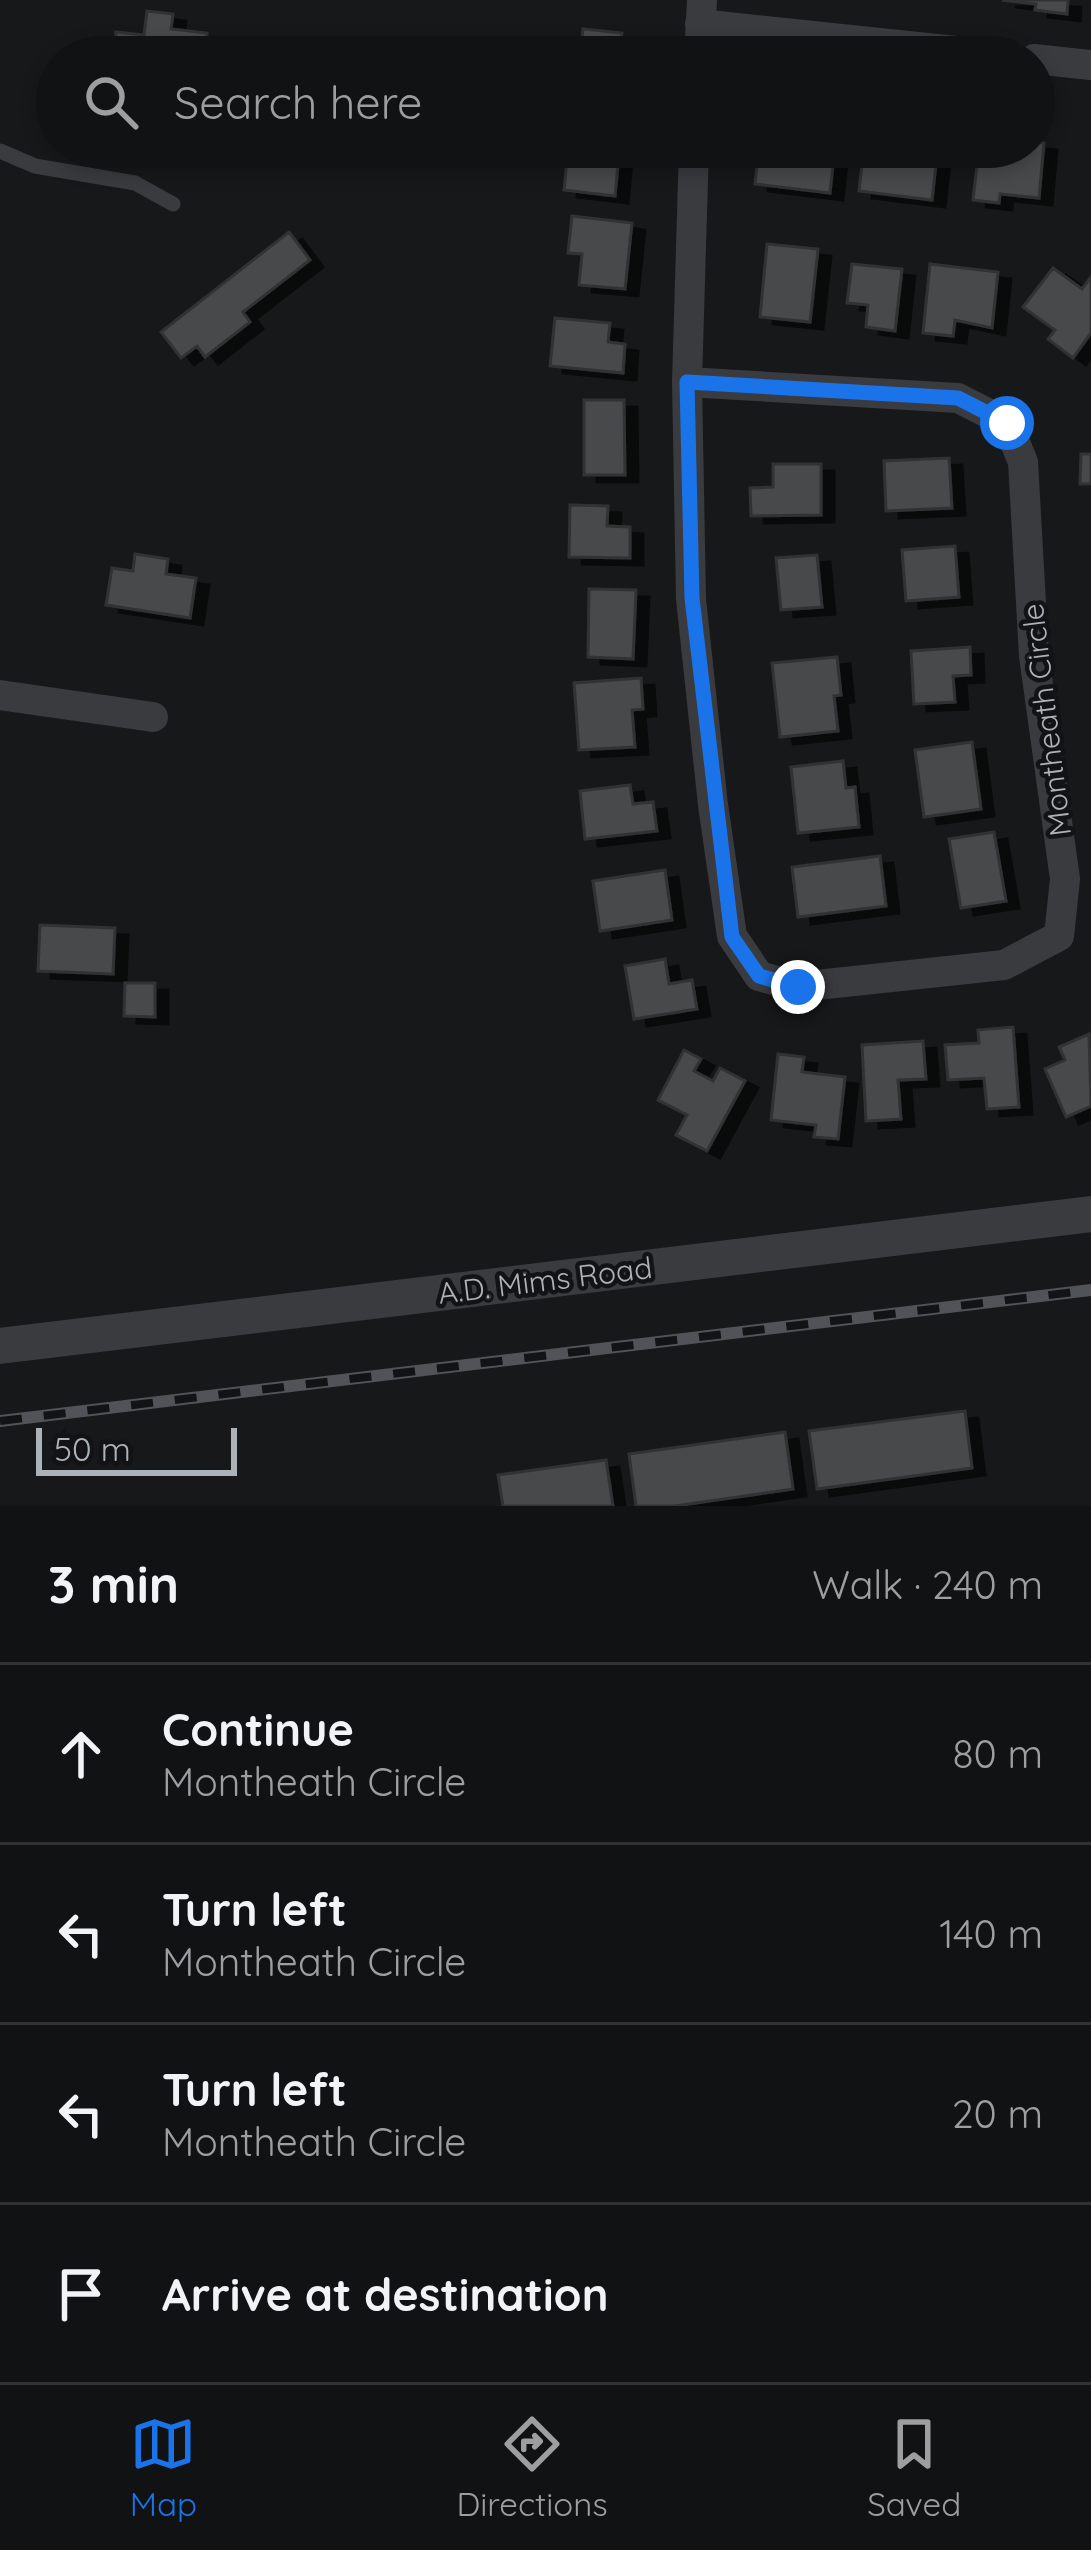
<!DOCTYPE html>
<html lang="en">
<head>
<meta charset="utf-8">
<style>
  :root { --surface:#111213; --page:#1a1b1c; --text:#f1f3f6; --muted:#9c9ea0; --line:#303233; --accent:#1a73e8 }
  body { margin:0; font-family:Quicksand,sans-serif; background:var(--page); color:var(--text) }
  .scale { position:absolute; left:36px; bottom:30px; width:201px; box-sizing:border-box; padding-left:12px; border:6px solid #abb2b8; border-top:0; font-size:33px; line-height:42px; white-space:nowrap; color:#abb2b8; -webkit-text-stroke:9px #121314; paint-order:stroke }
  .stop { position:absolute; width:36px; height:36px; margin:-27px; border:9px solid #1a73e8; border-radius:50%; background:#fff }
  .stop.end { background:#1a73e8; border-color:#fff; box-shadow:0 3px 12px #0008 }
  .list { margin:0; padding:0; list-style:none }
  h2 { display:flex; justify-content:space-between; align-items:center; height:156px; margin:0; padding:0 48px; font-size:51px }
  h2 small { font-size:39px; font-weight:400; color:var(--muted) }
  .list li { display:grid; grid-template-columns:78px 1fr auto; gap:36px; align-items:center; box-sizing:border-box; height:180px; padding:0 48px; border-top:3px solid var(--line) }
  .list b { display:block; font-size:45px; white-space:nowrap }
  .list p { margin:0; font-size:39px; white-space:nowrap; color:var(--muted) }
  .list em { font-size:39px; font-style:normal; color:var(--muted) }
  .icon { flex:none; width:66px; height:66px; fill:none; stroke:currentColor; stroke-width:2; stroke-linecap:round; stroke-linejoin:round }
  .map { position:relative; flex:none; width:1091px; height:1506px; overflow:hidden }
  .search { position:absolute; background:var(--surface); box-shadow:0 6px 18px #0003; left:36px; right:36px; top:36px; height:132px; display:flex; align-items:center; gap:30px; box-sizing:border-box; padding:0 42px; border-radius:66px; color:var(--muted); font-size:45px }
  .sheet { height:876px; background:var(--surface) }
  nav { display:flex; justify-content:space-around; align-items:center; box-sizing:border-box; height:168px; border-top:3px solid var(--line); background:var(--surface); font-size:33px; color:var(--muted) }
  nav a { display:grid; justify-items:center; gap:6px }
  nav .on { color:var(--accent) }
  .map>svg:first-child { display:block }
  .building { fill:#47494c; stroke:#323335; stroke-width:3; filter:url(#shadow) }
  .lines { fill:none; stroke-linecap:round; stroke-linejoin:round }
  .service { stroke:#393b3e; stroke-width:15 }
  .minor { stroke:#393b3e; stroke-width:30 }
  .tertiary { stroke:#393b3e; stroke-width:36 }
  .rail-casing { stroke:#505357; stroke-width:12 }
  .rail { stroke:#121314; stroke-width:8; stroke-dasharray:22; stroke-linecap:butt }
  .route { stroke:#1a73e8; stroke-width:15 }
  .labels { text-anchor:middle; dominant-baseline:central; stroke-width:9; stroke-linejoin:round; paint-order:stroke }
  .street-label { font-size:30px; fill:#abb2b8; stroke:#121314 }
</style>
</head>
<body>
<div class="map">
<svg width="1091" height="1506" viewBox="0 0 1091 1506">
  <defs>
    <filter id="shadow"><feDropShadow dx="13" dy="7" stdDeviation="0" flood-color="#0009"/></filter>
  </defs>
  <rect width="100%" height="100%" fill="#171819"/>
  <path class="building" d="M 1002,0 L 1068,0 L 1067,14 L 1035,10 L 1036,4 Z
    M 147,11 L 173,14 L 171,29 L 207,33 L 204,57 L 113,57 L 116,32 L 144,35 Z
    M 583,29 L 622,33 L 620,53 L 644,57 L 580,57 Z
    M 289,47 L 327,53 L 326,57 L 287,57 Z
    M 1034,142 L 1044,143 L 1039,198 L 1000,194 L 999,203 L 973,200 L 979,147 L 1034,147 Z
    M 560,147 L 635,147 L 634,157 L 619,155 L 615,196 L 564,190 L 567,161 L 558,160 Z
    M 759,147 L 835,147 L 830,193 L 755,184 Z
    M 864,147 L 938,147 L 932,200 L 859,191 Z
    M 572,216 L 632,223 L 625,289 L 579,285 L 582,254 L 568,253 Z
    M 289,232 L 310,260 L 243,312 L 250,322 L 205,357 L 197,346 L 181,358 L 161,332 Z
    M 767,244 L 818,249 L 810,322 L 760,317 Z
    M 852,264 L 902,269 L 895,331 L 866,327 L 868,305 L 847,303 Z
    M 930,264 L 998,272 L 992,328 L 955,320 L 953,336 L 923,333 Z
    M 1053,268 L 1082,289 L 1091,277 L 1091,333 L 1073,358 L 1048,339 L 1055,330 L 1023,307 Z
    M 555,318 L 610,323 L 608,342 L 625,344 L 623,373 L 550,366 Z
    M 584,400 L 624,400 L 625,475 L 584,475 Z
    M 1081,454 L 1091,454 L 1091,484 L 1080,484 Z
    M 949,458 L 952,508 L 886,511 L 884,461 Z
    M 773,464 L 821,464 L 821,515 L 751,516 L 750,488 L 773,487 Z
    M 570,505 L 608,506 L 607,526 L 630,527 L 630,558 L 569,557 Z
    M 955,546 L 959,597 L 906,601 L 902,550 Z
    M 135,554 L 168,559 L 166,574 L 196,578 L 190,618 L 106,605 L 112,568 L 133,571 Z
    M 817,555 L 822,607 L 781,610 L 776,558 Z
    M 589,589 L 636,590 L 633,659 L 588,657 Z
    M 970,647 L 971,675 L 953,676 L 955,702 L 914,704 L 911,651 Z
    M 837,657 L 841,695 L 834,696 L 838,731 L 780,737 L 772,663 Z
    M 641,678 L 643,709 L 632,710 L 635,747 L 579,750 L 574,683 Z
    M 972,742 L 981,809 L 924,817 L 915,750 Z
    M 843,761 L 846,788 L 855,787 L 859,827 L 798,833 L 791,767 Z
    M 630,785 L 633,804 L 653,802 L 657,831 L 585,839 L 580,791 Z
    M 994,832 L 1006,901 L 961,908 L 949,839 Z
    M 880,856 L 886,906 L 798,917 L 792,867 Z
    M 665,870 L 672,920 L 600,931 L 593,881 Z
    M 40,925 L 115,928 L 113,974 L 38,971 Z
    M 665,959 L 669,984 L 692,980 L 697,1009 L 634,1019 L 625,966 Z
    M 125,983 L 155,983 L 155,1017 L 124,1016 Z
    M 1013,1027 L 1019,1107 L 987,1109 L 984,1078 L 948,1080 L 945,1045 L 979,1043 L 978,1030 Z
    M 1089,1034 L 1091,1106 L 1066,1117 L 1045,1069 L 1065,1060 L 1059,1047 Z
    M 923,1041 L 926,1079 L 898,1080 L 901,1119 L 866,1121 L 862,1045 Z
    M 684,1050 L 701,1059 L 694,1071 L 713,1081 L 720,1068 L 745,1081 L 707,1151 L 676,1135 L 687,1115 L 658,1100 Z
    M 778,1054 L 804,1057 L 802,1072 L 845,1077 L 838,1139 L 814,1137 L 816,1125 L 771,1120 Z
    M 965,1411 L 972,1468 L 817,1489 L 809,1431 Z
    M 785,1432 L 793,1489 L 675,1506 L 636,1506 L 629,1454 Z
    M 606,1460 L 613,1506 L 503,1506 L 498,1475 Z"/>
  <g class="lines">
    <path class="service" d="M 0,151 L 35,166 L 135,183 L 173,204"/>
    <path class="minor" d="M 700,24 L 1013,57
      M 699,57 L 702,0
      M 1034,59 L 1091,65
      M 687,382 L 958,398 L 1007,423 L 1023,462 L 1034,656 L 1065,879 L 1059,936 L 1004,965 L 798,987 L 759,976 L 732,936 L 713,805 L 691,599 L 687,382 L 694,147
      M 0,695 L 153,717"/>
    <path class="tertiary" d="M 0,1346 L 1091,1214"/>
    <defs>
      <path id="rail" d="M 0,1421 L 1091,1290"/>
    </defs>
    <use href="#rail" class="rail-casing"/>
    <use href="#rail" class="rail"/>
  </g>
  <g class="lines">
    <path class="route" d="M 798,987 L 759,976 L 732,937 L 692,598 L 687,382 L 958,398 L 1007,423"/>
  </g>
  <g class="labels">
    <g class="street-label">
      <text transform="translate(1046 720) rotate(-97)">Montheath Circle</text>
      <text transform="translate(545 1280) rotate(-7)">A.D. Mims Road</text>
    </g>
  </g>
</svg>
<div class="scale">50 m</div>
<div class="stop" style="left:1007px;top:423px"></div>
<div class="stop end" style="left:798px;top:987px"></div>
<div class="search"><svg class="icon" aria-label="search" viewBox="0 0 24 24"><circle cx="10" cy="10" r="6"/><path d="M15 15l6 6"/></svg>Search here</div>
</div>
<section class="sheet">
<h2>3 min<small>Walk · 240 m</small></h2>
<ul class="list">
<li><svg class="icon" aria-label="ahead" viewBox="0 0 24 24"><path d="M12 20V5M6 11l6-6 6 6"/></svg><div><b>Continue</b><p>Montheath Circle</p></div><em>80 m</em></li>
<li><svg class="icon" aria-label="left" viewBox="0 0 24 24"><path d="M17 20v-9H6M10 6l-5 5 5 5"/></svg><div><b>Turn left</b><p>Montheath Circle</p></div><em>140 m</em></li>
<li><svg class="icon" aria-label="left" viewBox="0 0 24 24"><path d="M17 20v-9H6M10 6l-5 5 5 5"/></svg><div><b>Turn left</b><p>Montheath Circle</p></div><em>20 m</em></li>
<li><svg class="icon" aria-label="arrive" viewBox="0 0 24 24"><path d="M6 21V4h12l-3 4 3 4H6"/></svg><div><b>Arrive at destination</b></div></li>
</ul>
</section>
<nav>
<a class="on"><svg class="icon" aria-label="map" viewBox="0 0 24 24"><path d="M3 6l6-2 6 2 6-2v14l-6 2-6-2-6 2zM9 4v14M15 6v14"/></svg>Map</a>
<a><svg class="icon" aria-label="directions" viewBox="0 0 24 24"><path d="M12 3l9 9-9 9-9-9zM9 14v-3h6M13 9l2 2-2 2"/></svg>Directions</a>
<a><svg class="icon" aria-label="saved" viewBox="0 0 24 24"><path d="M7 4h10v16l-5-4-5 4z"/></svg>Saved</a>
</nav>
</body>
</html>
